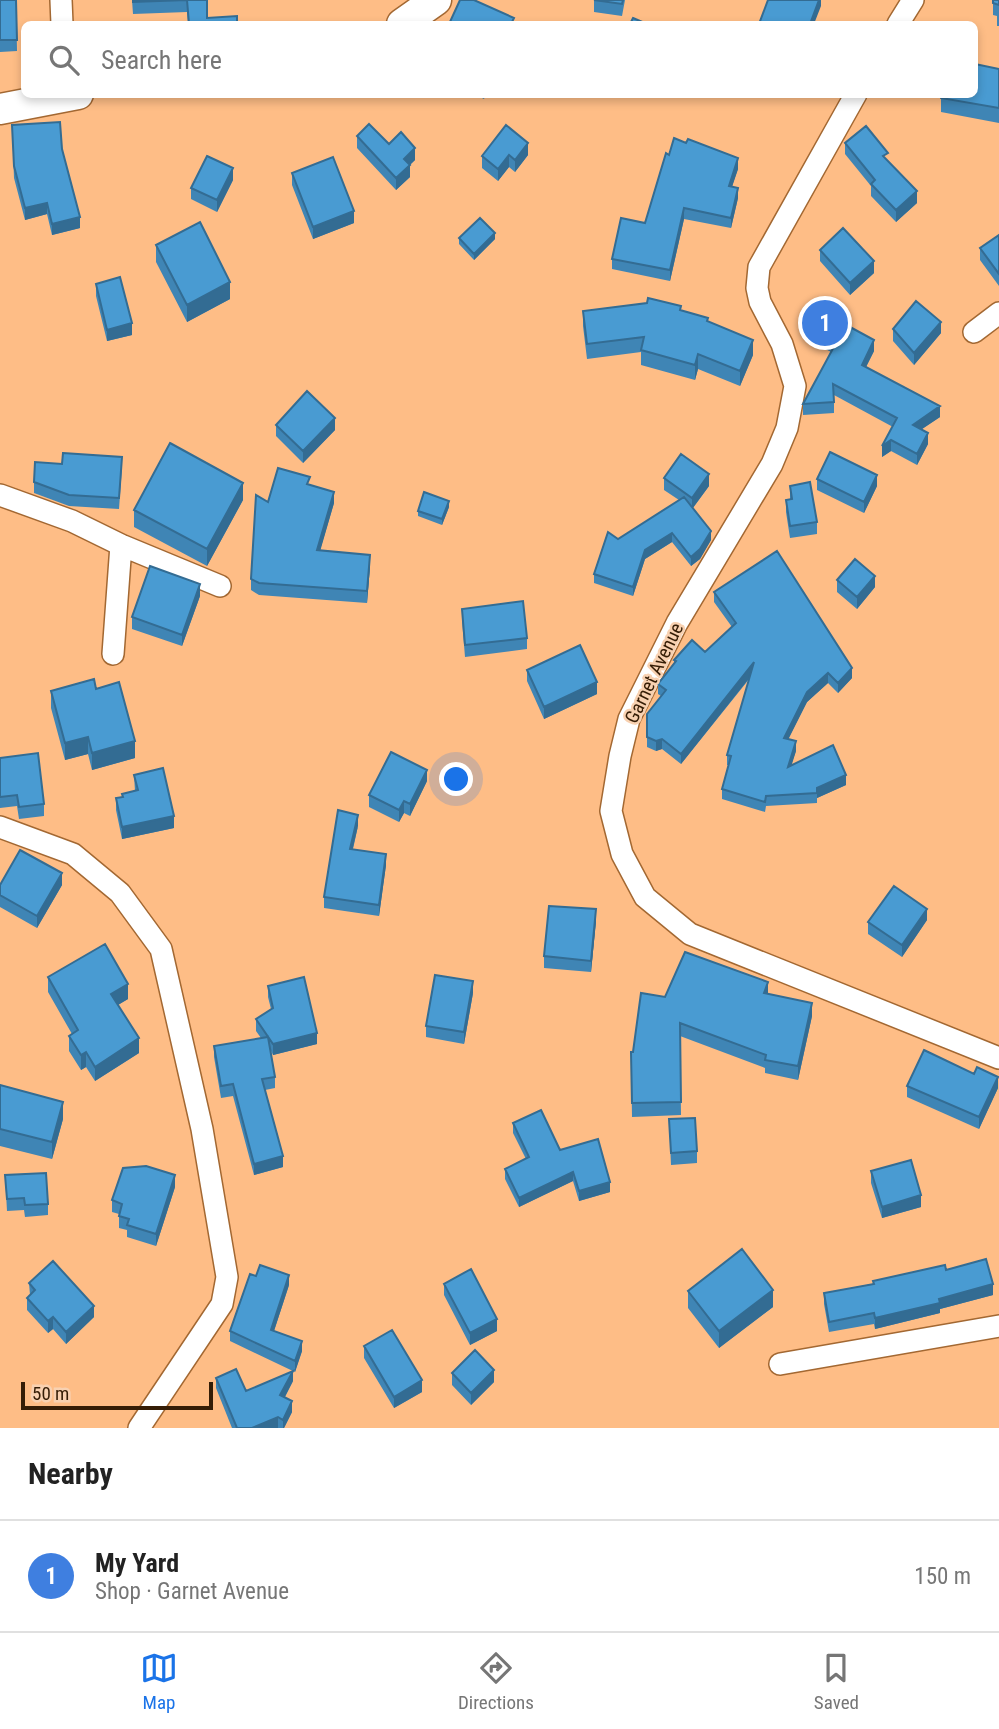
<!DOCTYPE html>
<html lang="en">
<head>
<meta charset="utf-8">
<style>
  :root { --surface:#fff; --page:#f2f2f2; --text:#222; --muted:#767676; --line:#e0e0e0; --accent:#1a73e8 }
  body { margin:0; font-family:"Roboto Condensed",sans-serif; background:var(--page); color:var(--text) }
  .scale { position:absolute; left:21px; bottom:18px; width:192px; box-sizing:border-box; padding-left:7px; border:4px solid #351d06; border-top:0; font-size:19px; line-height:24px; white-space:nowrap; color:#351d06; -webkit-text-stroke:5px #f8d1b1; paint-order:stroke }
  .you { position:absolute; left:457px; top:780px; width:24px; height:24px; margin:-18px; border:5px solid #fff; border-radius:50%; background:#1a73e8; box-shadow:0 0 0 10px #1a73e833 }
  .badge { display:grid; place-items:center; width:46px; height:46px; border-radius:50%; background:var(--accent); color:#fff; font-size:23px; font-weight:700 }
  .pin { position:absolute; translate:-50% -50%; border:4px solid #fff; box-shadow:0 2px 7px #0006 }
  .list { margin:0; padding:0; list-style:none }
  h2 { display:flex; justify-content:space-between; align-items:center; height:91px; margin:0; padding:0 28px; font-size:30px }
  h2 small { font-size:23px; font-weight:400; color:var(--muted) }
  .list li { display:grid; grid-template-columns:46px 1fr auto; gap:21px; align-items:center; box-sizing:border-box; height:112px; padding:0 28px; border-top:2px solid var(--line) }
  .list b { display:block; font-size:26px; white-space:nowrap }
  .list p { margin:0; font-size:23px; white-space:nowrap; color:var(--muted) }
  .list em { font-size:23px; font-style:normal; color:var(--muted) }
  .icon { flex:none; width:38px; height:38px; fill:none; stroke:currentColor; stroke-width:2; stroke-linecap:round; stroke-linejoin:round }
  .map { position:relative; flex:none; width:999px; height:1428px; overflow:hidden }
  .search { position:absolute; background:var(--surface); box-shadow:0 4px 10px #0003; left:21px; right:21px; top:21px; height:77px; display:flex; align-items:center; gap:18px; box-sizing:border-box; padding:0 24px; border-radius:10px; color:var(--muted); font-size:26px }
  .sheet { height:203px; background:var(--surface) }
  nav { display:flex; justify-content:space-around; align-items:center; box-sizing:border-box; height:98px; border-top:2px solid var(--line); background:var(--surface); font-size:19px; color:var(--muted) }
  nav a { display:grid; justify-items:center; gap:4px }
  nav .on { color:var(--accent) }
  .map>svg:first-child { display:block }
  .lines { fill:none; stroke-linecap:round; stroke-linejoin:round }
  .street-casing { stroke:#a36832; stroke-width:24 }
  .secondary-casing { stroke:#a36832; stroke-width:33 }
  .street { stroke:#fff; stroke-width:21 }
  .secondary { stroke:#fff; stroke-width:30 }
  .wall { fill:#3f85b5 }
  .shaded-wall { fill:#336c93 }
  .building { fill:#499bd2; stroke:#336c93; stroke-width:2 }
  .labels { text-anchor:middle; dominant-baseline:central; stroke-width:5; stroke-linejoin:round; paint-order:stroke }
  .street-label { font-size:19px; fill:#351d06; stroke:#f8d1b1 }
</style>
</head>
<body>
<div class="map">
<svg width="999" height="1428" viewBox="0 0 999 1428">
  <rect width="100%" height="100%" fill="#febd86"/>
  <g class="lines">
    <defs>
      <path id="street" d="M 61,0 L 62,24
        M 898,24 L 913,0
        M 856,94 L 759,267 L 757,288 L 760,302 L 782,344 L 795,386 L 787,428 L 772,464 L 677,623 L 629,719 L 620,756 L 611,811 L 622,854 L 645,897 L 690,934 L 999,1058
        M 974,332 L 999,313
        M 0,495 L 72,521 L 121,545 L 220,586
        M 113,654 L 121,545
        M 0,827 L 73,854 L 120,893 L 161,949 L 202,1129 L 227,1277 L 222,1304 L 139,1428
        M 780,1364 L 999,1326"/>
      <path id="secondary" d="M 402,24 L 436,0
        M 0,109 L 78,94"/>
    </defs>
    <use href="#street" class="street-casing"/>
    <use href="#secondary" class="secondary-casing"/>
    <use href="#street" class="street"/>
    <use href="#secondary" class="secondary"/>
  </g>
  <path class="wall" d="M 0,0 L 16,0 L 17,51 L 0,52 Z
    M 132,0 L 207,0 L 207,18 L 237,24 L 188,24 L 187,12 L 133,14 Z
    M 594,0 L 625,0 L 622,16 L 594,12 Z
    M 999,0 L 999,26 L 997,26 L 997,16 L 993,15 L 993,3 Z
    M 999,69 L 999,123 L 941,112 L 941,98 Z
    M 474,94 L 486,94 L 484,99 Z
    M 12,125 L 62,149 L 80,228 L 52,235 L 47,214 L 25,220 L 14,178 Z
    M 357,136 L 389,144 L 415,160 L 410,165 L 410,177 L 396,190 L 357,148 Z
    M 845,143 L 888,161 L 917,203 L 896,222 L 871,196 L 871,186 L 845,154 Z
    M 528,155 L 515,172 L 509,167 L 498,181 L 482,168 L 482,156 Z
    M 669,155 L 738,169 L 732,186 L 738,198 L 731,228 L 684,219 L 670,281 L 612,269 L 612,259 L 645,223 Z
    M 292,173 L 354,223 L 313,239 L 292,185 Z
    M 233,180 L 217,212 L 191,199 L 191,188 Z
    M 999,235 L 999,286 L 980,260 L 980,248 Z
    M 459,238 L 495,239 L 474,260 L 459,244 Z
    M 156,245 L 230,299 L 187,322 L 156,262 Z
    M 820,250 L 874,273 L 850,295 L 820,261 Z
    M 96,284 L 132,335 L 107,341 L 96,296 Z
    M 583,311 L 681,311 L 708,322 L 753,355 L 740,386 L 698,369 L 695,380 L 641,365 L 641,352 L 587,359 L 583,326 Z
    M 893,329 L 941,333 L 914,365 L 893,341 Z
    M 818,334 L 874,351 L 866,367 L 940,417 L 922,429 L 928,444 L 917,465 L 891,451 L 882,457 L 893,427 L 834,395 L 834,413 L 803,415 L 803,404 L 831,352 L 818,345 Z
    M 276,425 L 335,430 L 303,463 L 276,436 Z
    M 122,467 L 119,509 L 69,506 L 34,493 L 34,482 Z
    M 664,478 L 709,486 L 693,508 L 711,540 L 700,559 L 691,566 L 672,542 L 645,559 L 633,596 L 594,583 L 594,574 L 618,539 L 679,500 L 664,490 Z
    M 817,479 L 877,486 L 864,513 L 817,490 Z
    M 310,485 L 334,503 L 320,550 L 370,566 L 367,603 L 259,595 L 251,590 L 251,579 L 268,502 Z
    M 790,486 L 817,522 L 817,534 L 790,538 L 786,512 L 786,500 L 790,500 Z
    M 243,500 L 207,566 L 134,527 L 134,510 Z
    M 449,507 L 442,525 L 418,516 L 418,511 Z
    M 837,580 L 875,587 L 857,609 L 837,592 Z
    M 714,592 L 852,678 L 838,693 L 828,683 L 807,702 L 788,739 L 796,751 L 791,765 L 846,785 L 817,798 L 817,803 L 766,806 L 765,812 L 722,799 L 722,789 L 729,765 L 727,765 L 727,755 L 750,678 L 681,764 L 662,749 L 656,751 L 647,747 L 647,714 L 661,696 L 658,694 L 658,684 L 674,663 L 674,660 L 705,652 L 732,627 L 714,602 Z
    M 200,596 L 182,646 L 132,629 L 132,617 Z
    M 462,609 L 527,638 L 527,649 L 465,657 L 462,620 Z
    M 527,670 L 597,694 L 544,719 L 527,681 Z
    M 96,689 L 135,758 L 92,770 L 88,754 L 65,760 L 51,708 L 51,691 Z
    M 0,758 L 44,804 L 44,816 L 19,819 L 17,806 L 0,808 Z
    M 134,775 L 174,828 L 122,839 L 116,810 L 116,798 L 122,797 L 135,791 Z
    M 427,781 L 410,816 L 404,813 L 399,822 L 369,807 L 369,795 Z
    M 358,826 L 353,849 L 386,865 L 379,916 L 324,908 L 324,897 Z
    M 0,885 L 62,885 L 37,928 L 0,907 Z
    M 927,920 L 902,957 L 868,934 L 868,922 Z
    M 596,921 L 591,972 L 544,968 L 544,956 Z
    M 48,977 L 128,999 L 118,1005 L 139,1053 L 95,1081 L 86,1067 L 81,1070 L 69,1051 L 69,1036 L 72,1034 L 48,992 Z
    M 268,986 L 317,1044 L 273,1055 L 271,1051 L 275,1077 L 275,1088 L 265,1090 L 283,1167 L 254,1175 L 233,1096 L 221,1098 L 214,1057 L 214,1046 L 261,1038 L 256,1031 L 256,1019 L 271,1009 L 268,997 Z
    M 473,993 L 464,1044 L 426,1037 L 426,1026 Z
    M 768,994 L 812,1016 L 798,1080 L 765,1073 L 765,1068 L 680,1036 L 681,1115 L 632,1117 L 631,1052 L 633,1052 L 665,997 Z
    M 0,1085 L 63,1119 L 52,1159 L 0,1146 Z
    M 907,1086 L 998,1088 L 979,1129 L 907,1097 Z
    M 669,1119 L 697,1151 L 697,1163 L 671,1165 Z
    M 513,1123 L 560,1150 L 610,1192 L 579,1201 L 573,1181 L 519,1207 L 505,1179 L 505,1169 L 526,1159 L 513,1133 Z
    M 871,1171 L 921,1207 L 882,1218 L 871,1183 Z
    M 5,1175 L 48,1204 L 48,1215 L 25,1217 L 24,1210 L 7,1211 Z
    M 175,1187 L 156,1246 L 127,1237 L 127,1230 L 119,1228 L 119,1214 L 112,1212 L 112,1200 Z
    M 946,1270 L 993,1295 L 940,1309 L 940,1313 L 875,1329 L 874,1324 L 829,1332 L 824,1304 L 824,1293 Z
    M 29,1283 L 94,1317 L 66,1344 L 53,1329 L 48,1333 L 27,1310 L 27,1298 L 30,1295 Z
    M 444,1284 L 497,1331 L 470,1345 L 444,1295 Z
    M 289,1285 L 274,1331 L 302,1351 L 295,1372 L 230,1341 L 230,1331 Z
    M 688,1291 L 773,1307 L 719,1348 L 688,1308 Z
    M 364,1346 L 422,1392 L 394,1408 L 364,1358 Z
    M 452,1373 L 494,1382 L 471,1405 L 452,1385 Z
    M 216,1378 L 246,1391 L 293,1381 L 285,1397 L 292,1412 L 284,1428 L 232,1428 L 216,1388 Z"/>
  <path class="shaded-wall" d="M 819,0 L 821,0 L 821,6 L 814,24 L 810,24 Z
    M 528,143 L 528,155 L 515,172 L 515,160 Z
    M 415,148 L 415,160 L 404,170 L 404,159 Z
    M 509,155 L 509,167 L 498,181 L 498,169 Z
    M 738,158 L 738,169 L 729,196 L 729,186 Z
    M 410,165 L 410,177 L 396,190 L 396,178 Z
    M 233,168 L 233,180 L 217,212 L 217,200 Z
    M 738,188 L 738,198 L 731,228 L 731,218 Z
    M 917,191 L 917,203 L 896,222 L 896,210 Z
    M 47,203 L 47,214 L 25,220 L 25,208 Z
    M 684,208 L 684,219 L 670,281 L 670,270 Z
    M 354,211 L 354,223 L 313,239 L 313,227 Z
    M 80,217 L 80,228 L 52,235 L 52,224 Z
    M 495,233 L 495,239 L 474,260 L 474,254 Z
    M 874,261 L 874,273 L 850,295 L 850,283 Z
    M 230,282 L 230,299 L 187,322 L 187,305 Z
    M 941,322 L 941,333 L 914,365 L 914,353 Z
    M 132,323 L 132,335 L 107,341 L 107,330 Z
    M 753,340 L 753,355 L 740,386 L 740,371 Z
    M 874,340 L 874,351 L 862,375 L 862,365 Z
    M 698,354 L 698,369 L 695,380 L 695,365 Z
    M 940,406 L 940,417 L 913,435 L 913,425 Z
    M 335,418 L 335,430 L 303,463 L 303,451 Z
    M 928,433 L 928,444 L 917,465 L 917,454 Z
    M 891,440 L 891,451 L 882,457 L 882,446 Z
    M 709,474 L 709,486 L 692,509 L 692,498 Z
    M 877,475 L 877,486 L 864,513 L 864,502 Z
    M 243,483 L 243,500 L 207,566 L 207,549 Z
    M 334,492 L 334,503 L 317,562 L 317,550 Z
    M 449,501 L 449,507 L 442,525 L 442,519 Z
    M 711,531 L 711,540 L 700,559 L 691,566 L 691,557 Z
    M 672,533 L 672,542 L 645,559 L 633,596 L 633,587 L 645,550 Z
    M 370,555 L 370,566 L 367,603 L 367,591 Z
    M 875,576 L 875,587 L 857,609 L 857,597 Z
    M 200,584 L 200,596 L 182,646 L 182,635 Z
    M 754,662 L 754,672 L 681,764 L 681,754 Z
    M 852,668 L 852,678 L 838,693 L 838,683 Z
    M 828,673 L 828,683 L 807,702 L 784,748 L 784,738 L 807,692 Z
    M 597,682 L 597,694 L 544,719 L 544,707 Z
    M 88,737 L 88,754 L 65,760 L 65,743 Z
    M 662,739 L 662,749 L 656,751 L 656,741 Z
    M 135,741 L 135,758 L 92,770 L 92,753 Z
    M 796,741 L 796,751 L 788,777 L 788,767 Z
    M 427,770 L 427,781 L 410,816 L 410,804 Z
    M 846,775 L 846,785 L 817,798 L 817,788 Z
    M 404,801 L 404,813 L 399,822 L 399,810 Z
    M 358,815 L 358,826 L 350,860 L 350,849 Z
    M 174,816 L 174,828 L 122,839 L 122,827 Z
    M 386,854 L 386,865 L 379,916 L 379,905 Z
    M 62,873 L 62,885 L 37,928 L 37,916 Z
    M 596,909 L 596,921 L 591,972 L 591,961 Z
    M 927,909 L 927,920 L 902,957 L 902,945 Z
    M 473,981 L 473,993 L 464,1044 L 464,1032 Z
    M 768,982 L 768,995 L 764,993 Z
    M 128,984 L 128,999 L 111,1009 L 111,994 Z
    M 812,1003 L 812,1016 L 798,1080 L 798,1066 Z
    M 317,1033 L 317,1044 L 273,1055 L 273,1044 Z
    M 139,1038 L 139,1053 L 95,1081 L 95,1067 Z
    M 86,1052 L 86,1067 L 81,1070 L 81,1055 Z
    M 998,1077 L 998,1088 L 979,1129 L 979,1117 Z
    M 63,1102 L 63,1119 L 52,1159 L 52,1142 Z
    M 283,1156 L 283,1167 L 254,1175 L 254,1164 Z
    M 573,1172 L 573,1181 L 519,1207 L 519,1198 Z
    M 175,1175 L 175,1187 L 156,1246 L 156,1234 Z
    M 610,1182 L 610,1192 L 579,1201 L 579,1191 Z
    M 921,1195 L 921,1207 L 882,1218 L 882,1207 Z
    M 289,1275 L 289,1285 L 271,1340 L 271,1330 Z
    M 993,1284 L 993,1295 L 940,1309 L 940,1313 L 875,1329 L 875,1318 L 939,1299 Z
    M 773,1290 L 773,1307 L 719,1348 L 719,1331 Z
    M 94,1306 L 94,1317 L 66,1344 L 66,1332 Z
    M 53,1317 L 53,1329 L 48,1333 L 48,1321 Z
    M 497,1319 L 497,1331 L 470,1345 L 470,1333 Z
    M 302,1341 L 302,1351 L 295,1372 L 295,1361 Z
    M 494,1370 L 494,1382 L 471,1405 L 471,1393 Z
    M 293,1371 L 293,1381 L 280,1406 L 280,1395 Z
    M 422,1380 L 422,1392 L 394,1408 L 394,1397 Z
    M 292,1401 L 292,1412 L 284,1428 L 283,1428 L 283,1420 Z
    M 278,1417 L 278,1428 L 252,1428 Z"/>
  <path class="building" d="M 0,0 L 16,0 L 17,40 L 0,40 Z
    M 133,0 L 207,0 L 207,18 L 237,16 L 237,24 L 189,24 L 187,0 L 133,2 Z
    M 460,0 L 474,0 L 514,18 L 511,24 L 449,24 Z
    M 594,0 L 623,0 L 622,4 Z
    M 768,0 L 819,0 L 810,24 L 759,24 Z
    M 993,0 L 999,0 L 999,5 L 993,3 Z
    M 633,18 L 647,24 L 630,24 Z
    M 975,64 L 999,69 L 999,108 L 941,98 L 941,94 L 975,94 Z
    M 60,122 L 62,149 L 80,217 L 52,224 L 47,203 L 25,208 L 14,166 L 12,125 Z
    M 369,124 L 389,144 L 401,132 L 415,148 L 404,159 L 410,165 L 396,178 L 357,136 Z
    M 506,125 L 528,143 L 515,160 L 509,155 L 498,169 L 482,156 Z
    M 866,126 L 888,153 L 883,156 L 917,191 L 896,210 L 871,184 L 875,180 L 845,143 Z
    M 674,138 L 686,143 L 688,139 L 738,158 L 729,186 L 738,188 L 731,218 L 684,208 L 670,270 L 612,259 L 621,218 L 645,223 L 666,153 L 669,155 Z
    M 207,156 L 233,168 L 217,200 L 191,188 Z
    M 333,157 L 354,211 L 313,227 L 292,173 Z
    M 480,218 L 495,233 L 474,254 L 459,238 Z
    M 200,222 L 230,282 L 187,305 L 156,245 Z
    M 843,228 L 874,261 L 850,283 L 820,250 Z
    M 999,235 L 999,274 L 980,248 Z
    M 120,277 L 132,323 L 107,330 L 96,284 Z
    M 648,298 L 681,306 L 680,310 L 708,318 L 707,321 L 753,340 L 740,371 L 698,354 L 695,365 L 641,350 L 644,337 L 587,344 L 583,311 L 647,303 Z
    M 916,301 L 941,322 L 914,353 L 893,329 Z
    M 828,315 L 874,340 L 862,365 L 940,406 L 913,425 L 928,433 L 917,454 L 891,440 L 882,446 L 897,418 L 833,384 L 834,402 L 803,404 L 836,343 L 818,334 Z
    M 307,391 L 335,418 L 303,451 L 276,425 Z
    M 170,443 L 243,483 L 207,549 L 134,510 Z
    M 830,452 L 877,475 L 864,502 L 817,479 Z
    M 63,453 L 122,457 L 119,498 L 69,495 L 34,482 L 35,462 L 62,464 Z
    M 681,454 L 709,474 L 692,498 L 664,478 Z
    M 278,468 L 310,477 L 307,484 L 334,492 L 317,550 L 370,555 L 367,591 L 259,583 L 251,579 L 256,495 L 268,502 Z
    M 810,482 L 817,522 L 790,526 L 786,500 L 792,499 L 790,486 Z
    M 424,492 L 449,501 L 442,519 L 418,511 Z
    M 684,497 L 711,531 L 700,549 L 691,557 L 672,533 L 645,550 L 633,587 L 594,574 L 608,532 L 618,539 Z
    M 777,551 L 852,668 L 838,683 L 828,673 L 807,692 L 784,738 L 796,741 L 788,767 L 833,745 L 846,775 L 817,788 L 817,793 L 766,796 L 765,802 L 722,789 L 731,756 L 727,755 L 754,662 L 681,754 L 662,739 L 656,741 L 647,737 L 647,714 L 666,690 L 658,684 L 676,661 L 674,660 L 692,640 L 705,652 L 736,623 L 714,592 Z
    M 855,559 L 875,576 L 857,597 L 837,580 Z
    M 150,566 L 200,584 L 182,635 L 132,617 Z
    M 523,601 L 527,638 L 465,645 L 462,609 Z
    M 580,645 L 597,682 L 544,707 L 527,670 Z
    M 94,679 L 96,689 L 119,682 L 135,741 L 92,753 L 88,737 L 65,743 L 51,691 Z
    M 391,752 L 427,770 L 410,804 L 404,801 L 399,810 L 369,795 Z
    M 38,753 L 44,804 L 19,807 L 17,795 L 0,797 L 0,758 Z
    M 163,768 L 174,816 L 122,827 L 116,798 L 123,797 L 122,794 L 138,790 L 134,775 Z
    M 338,810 L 358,815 L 350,849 L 386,854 L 379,905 L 324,897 Z
    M 20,850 L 62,873 L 37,916 L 0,895 L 0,885 Z
    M 894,886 L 927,909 L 902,945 L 868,922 Z
    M 549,906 L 596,909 L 591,961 L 544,956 Z
    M 105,944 L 128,984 L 111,994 L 139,1038 L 95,1067 L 86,1052 L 81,1055 L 69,1036 L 78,1030 L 48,977 Z
    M 685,952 L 768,982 L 764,993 L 812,1003 L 798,1066 L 765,1060 L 766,1055 L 680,1023 L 681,1102 L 632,1103 L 631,1052 L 633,1052 L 641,993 L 665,997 Z
    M 435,975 L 473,981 L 464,1032 L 426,1026 Z
    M 304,977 L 317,1033 L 273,1044 L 256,1019 L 273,1008 L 268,986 Z
    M 268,1037 L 275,1077 L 262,1079 L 283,1156 L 254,1164 L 233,1084 L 221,1086 L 214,1046 Z
    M 924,1050 L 974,1074 L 977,1067 L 998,1077 L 979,1117 L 907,1086 Z
    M 0,1085 L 63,1102 L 52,1142 L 0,1129 Z
    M 541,1110 L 560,1150 L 598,1139 L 610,1182 L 579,1191 L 573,1172 L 519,1198 L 505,1169 L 529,1157 L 513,1123 Z
    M 695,1118 L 697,1151 L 671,1153 L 669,1119 Z
    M 911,1160 L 921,1195 L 882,1207 L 871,1171 Z
    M 146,1166 L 175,1175 L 156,1234 L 127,1225 L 129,1219 L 119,1216 L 122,1204 L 112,1200 L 123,1168 Z
    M 46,1173 L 48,1204 L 25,1205 L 24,1198 L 7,1199 L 5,1175 Z
    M 742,1249 L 773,1290 L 719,1331 L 688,1291 Z
    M 986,1259 L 993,1284 L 939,1299 L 940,1303 L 875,1318 L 874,1313 L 829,1322 L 824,1293 L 874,1284 L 873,1281 L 945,1265 L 946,1270 Z
    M 53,1261 L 94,1306 L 66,1332 L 53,1317 L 48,1321 L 27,1298 L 35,1290 L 29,1283 Z
    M 260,1265 L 289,1275 L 271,1330 L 302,1341 L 295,1361 L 230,1331 L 250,1274 L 256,1276 Z
    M 471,1269 L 497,1319 L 470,1333 L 444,1284 Z
    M 392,1330 L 422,1380 L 394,1397 L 364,1346 Z
    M 475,1350 L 494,1370 L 471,1393 L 452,1373 Z
    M 236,1369 L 246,1391 L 293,1371 L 280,1395 L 292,1401 L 283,1420 L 278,1417 L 252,1428 L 237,1428 L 216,1378 Z"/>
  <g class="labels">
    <g class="street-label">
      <text transform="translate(654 673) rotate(-64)">Garnet Avenue</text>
    </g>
  </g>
</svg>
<div class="scale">50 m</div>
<div class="you"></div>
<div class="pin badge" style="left:825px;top:323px;background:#3f7fe0">1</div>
<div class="search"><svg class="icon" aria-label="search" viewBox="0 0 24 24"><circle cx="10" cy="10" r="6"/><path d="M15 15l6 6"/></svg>Search here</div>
</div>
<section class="sheet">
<h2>Nearby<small></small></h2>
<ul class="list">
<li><span class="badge" style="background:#3f7fe0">1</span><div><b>My Yard</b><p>Shop · Garnet Avenue</p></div><em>150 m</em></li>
</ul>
</section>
<nav>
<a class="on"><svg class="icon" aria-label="map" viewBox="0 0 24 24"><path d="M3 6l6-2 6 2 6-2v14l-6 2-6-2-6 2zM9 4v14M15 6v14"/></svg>Map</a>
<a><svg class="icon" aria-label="directions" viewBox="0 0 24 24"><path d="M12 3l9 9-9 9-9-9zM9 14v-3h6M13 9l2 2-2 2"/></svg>Directions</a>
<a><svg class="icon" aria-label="saved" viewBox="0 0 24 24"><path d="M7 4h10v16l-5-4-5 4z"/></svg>Saved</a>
</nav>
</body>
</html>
